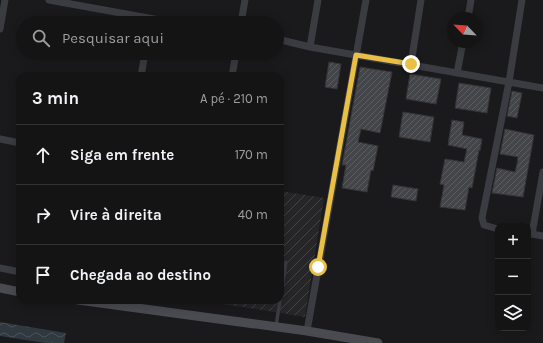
<!DOCTYPE html>
<html lang="pt">
<head>
<meta charset="utf-8">
<style>
  :root { --surface:#141415; --page:#1d1d1e; --text:#f1f3f6; --muted:#9d9ea0; --line:#333334 }
  body { margin:0; font-family:Karla,sans-serif; background:var(--page); color:var(--text) }
  .controls { position:absolute; right:12px; bottom:12px; display:grid; overflow:hidden; border-radius:8px; box-shadow:0 2px 10px #0003 }
  .controls button { width:36px; height:36px; display:grid; place-items:center; padding:0; border:0; border-bottom:1px solid var(--line); background:var(--surface); color:var(--text); font:20px sans-serif }
  .compass { position:absolute; left:447px; top:12px; width:36px; height:36px; border-radius:50%; background:var(--surface); box-shadow:0 2px 10px #0003; rotate:295deg }
  .stop { position:absolute; width:12px; height:12px; margin:-9px; border:3px solid #e9bf45; border-radius:50%; background:#fff }
  .stop.end { background:#e9bf45; border-color:#fff; box-shadow:0 1px 4px #0008 }
  .list { margin:0; padding:0; list-style:none }
  h2 { display:flex; justify-content:space-between; align-items:center; height:52px; margin:0; padding:0 16px; font-size:17px }
  h2 small { font-size:13px; font-weight:400; color:var(--muted) }
  .list li { display:grid; grid-template-columns:26px 1fr auto; gap:12px; align-items:center; box-sizing:border-box; height:60px; padding:0 16px; border-top:1px solid var(--line) }
  .list b { display:block; font-size:15px; white-space:nowrap }
  .list em { font-size:13px; font-style:normal; color:var(--muted) }
  .icon { flex:none; width:22px; height:22px; fill:none; stroke:currentColor; stroke-width:2; stroke-linecap:round; stroke-linejoin:round }
  .map { position:relative; flex:none; width:543px; height:343px; overflow:hidden }
  .search { position:absolute; background:var(--surface); box-shadow:0 2px 10px #0003; left:16px; top:16px; width:268px; height:44px; display:flex; align-items:center; gap:10px; box-sizing:border-box; padding:0 14px; border-radius:22px; color:var(--muted); font-size:15px }
  .panel { position:absolute; background:var(--surface); box-shadow:0 2px 10px #0003; left:16px; top:72px; width:268px; height:232px; border-radius:12px }
  .map>svg:first-child { display:block }
  .industrial { fill:url(#industrial-furrows) }
  .water { fill:url(#water-waves) }
  .building { fill:url(#building-hatch); stroke:#353438 }
  .lines { fill:none; stroke-linecap:round; stroke-linejoin:round }
  .service { stroke:#3b3c41; stroke-width:3.5 }
  .minor { stroke:#3b3c41; stroke-width:7 }
  .secondary { stroke:#494b51; stroke-width:9 }
  .route { stroke:#e9bf45; stroke-width:5 }
</style>
</head>
<body>
<div class="map">
<svg width="543" height="343" viewBox="0 0 543 343">
  <defs>
    <pattern id="industrial-furrows" width="10" height="10" patternUnits="userSpaceOnUse"><rect width="10" height="10" fill="#262629"/><path d="M-1 1l2-2M0 10L10 0M9 11l2-2" fill="none" stroke="#434346"/></pattern>
    <pattern id="water-waves" width="16" height="10" patternUnits="userSpaceOnUse"><rect width="16" height="10" fill="#303840"/><path d="M0 5q4-4 8 0t8 0" fill="none" stroke="#4b525a"/></pattern>
    <pattern id="building-hatch" width="6" height="6" patternUnits="userSpaceOnUse"><rect width="6" height="6" fill="#444549"/><path d="M-1 1l2-2M0 6l6-6M5 7l2-2" fill="none" stroke="#5c5d61"/></pattern>
  </defs>
  <rect width="100%" height="100%" fill="#1a1a1c"/>
  <path class="industrial" d="M 280,191 L 324,198 L 305,317 L 199,300 L 280,300 Z"/>
  <path class="water" d="M 0,322 L 66,333 L 64,343 L 45,343 L 0,336 Z"/>
  <path class="building" d="M 329,62 L 341,64 L 337,89 L 325,87 Z
    M 360,67 L 392,72 L 380,133 L 361,129 L 358,142 L 378,146 L 373,171 L 371,170 L 367,192 L 342,188 L 346,165 L 342,165 Z
    M 410,74 L 441,79 L 436,104 L 406,99 Z
    M 459,83 L 491,88 L 487,113 L 455,108 Z
    M 512,91 L 522,93 L 517,118 L 507,116 Z
    M 403,112 L 434,117 L 430,142 L 399,137 Z
    M 452,120 L 464,122 L 462,135 L 482,139 L 480,151 L 479,150 L 472,188 L 469,187 L 465,210 L 440,207 L 444,185 L 440,184 L 445,159 L 464,162 L 467,149 L 448,145 Z
    M 505,129 L 534,135 L 523,197 L 492,193 L 497,168 L 515,172 L 517,164 L 518,157 L 500,154 Z
    M 393,185 L 418,189 L 416,201 L 391,197 Z"/>
  <g class="lines">
    <path class="service" d="M 276,326 L 286,262"/>
    <path class="minor" d="M 49,0 L 176,23
      M 468,18 L 471,0
      M 241,23 L 245,0
      M 0,29 L 5,0
      M 277,39 L 310,47 L 543,88
      M 310,47 L 318,0
      M 411,64 L 421,0
      M 457,73 L 463,42
      M 141,76 L 145,53
      M 232,76 L 236,53
      M 0,139 L 20,143
      M 543,172 L 532,234 L 543,236
      M 498,229 L 484,225 L 482,218 L 509,82 L 522,0
      M 0,268 L 20,272
      M 307,331 L 366,0"/>
    <path class="secondary" d="M 0,288 L 20,292
      M 78,300 L 307,331 L 378,343"/>
  </g>
  <g class="lines">
    <path class="route" d="M 318,267 L 356,55 L 411,64"/>
  </g>
</svg>
<div class="controls">
<button>+</button>
<button>−</button>
<button><svg class="icon" aria-label="layers" viewBox="0 0 24 24"><path d="M12 4l9 5-9 5-9-5zM3 14l9 5 9-5"/></svg></button>
</div>
<svg class="compass" viewBox="-18 -18 36 36"><path d="M0-13l5 13h-10z" fill="#e53935"/><path d="M0 13l5-13h-10z" fill="#9d9ea0"/></svg>
<div class="stop" style="left:318px;top:267px"></div>
<div class="stop end" style="left:411px;top:64px"></div>
<div class="search"><svg class="icon" aria-label="search" viewBox="0 0 24 24"><circle cx="10" cy="10" r="6"/><path d="M15 15l6 6"/></svg>Pesquisar aqui</div>
<section class="panel">
<h2>3 min<small>A pé · 210 m</small></h2>
<ul class="list">
<li><svg class="icon" aria-label="ahead" viewBox="0 0 24 24"><path d="M12 20V5M6 11l6-6 6 6"/></svg><div><b>Siga em frente</b></div><em>170 m</em></li>
<li><svg class="icon" aria-label="right" viewBox="0 0 24 24"><path d="M7 20v-9h11M14 6l5 5-5 5"/></svg><div><b>Vire à direita</b></div><em>40 m</em></li>
<li><svg class="icon" aria-label="arrive" viewBox="0 0 24 24"><path d="M6 21V4h12l-3 4 3 4H6"/></svg><div><b>Chegada ao destino</b></div></li>
</ul>
</section>
</div>
</body>
</html>
